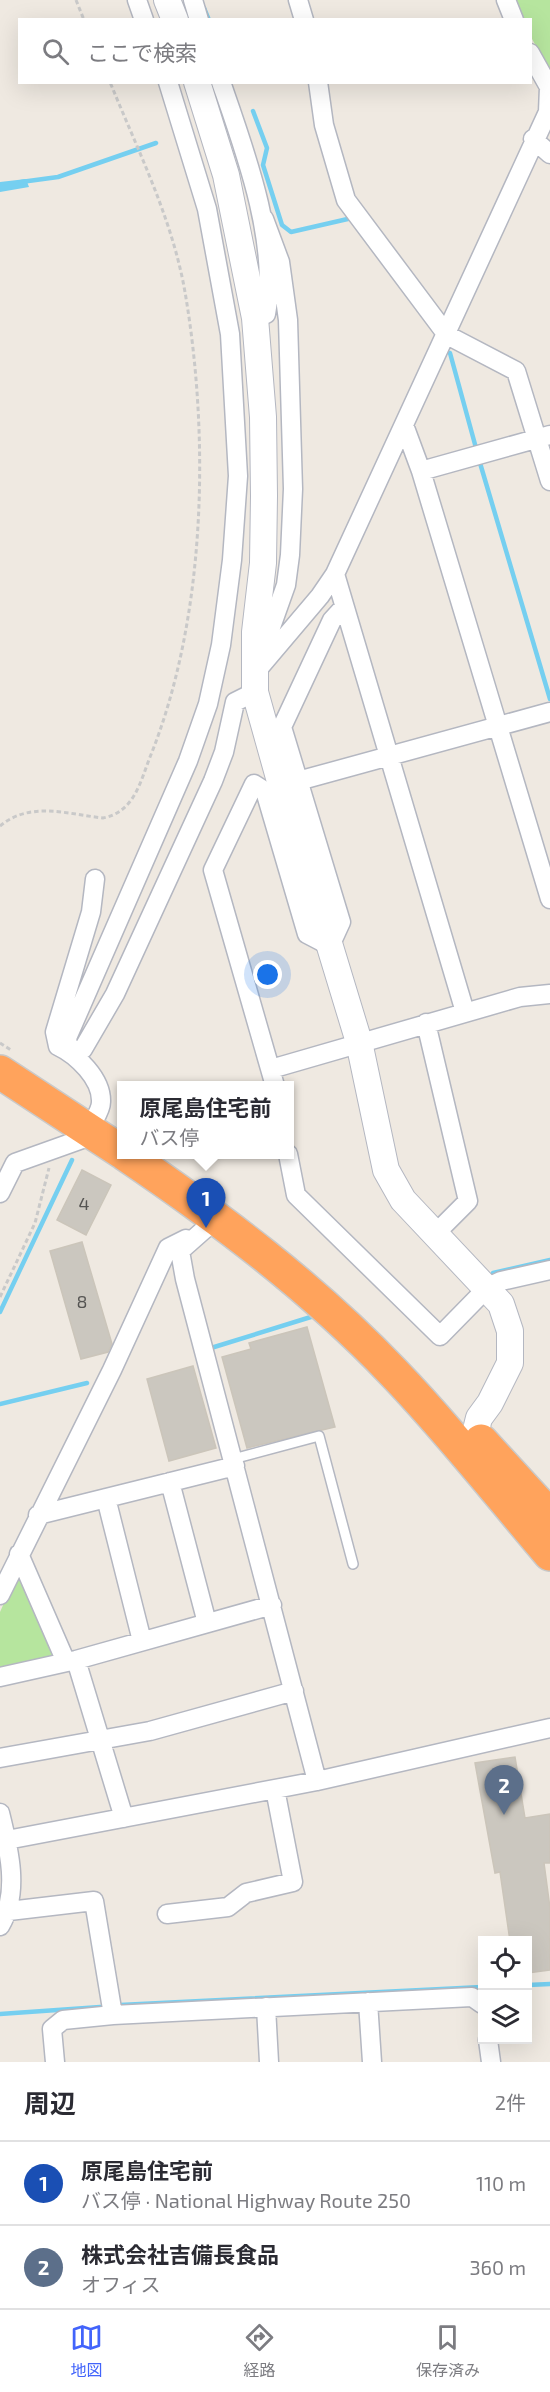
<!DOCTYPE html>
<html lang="ja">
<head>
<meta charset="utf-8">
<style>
  :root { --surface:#fff; --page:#f7f7f7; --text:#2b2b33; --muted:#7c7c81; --line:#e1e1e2; --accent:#4264fb }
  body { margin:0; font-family:"Exo 2","Noto Sans JP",sans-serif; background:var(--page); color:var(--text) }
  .controls { position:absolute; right:18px; bottom:18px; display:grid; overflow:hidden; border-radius:0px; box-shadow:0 6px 24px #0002 }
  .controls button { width:54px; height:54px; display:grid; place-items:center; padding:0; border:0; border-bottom:2px solid var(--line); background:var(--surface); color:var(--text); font:30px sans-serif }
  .you { position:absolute; left:268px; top:975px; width:21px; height:21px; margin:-15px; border:4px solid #fff; border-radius:50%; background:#1a73e8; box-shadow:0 0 0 9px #1a73e833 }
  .badge { display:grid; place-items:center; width:39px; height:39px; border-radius:50%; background:var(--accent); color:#fff; font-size:20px; font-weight:700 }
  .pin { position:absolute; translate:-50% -50px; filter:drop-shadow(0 2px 3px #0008) }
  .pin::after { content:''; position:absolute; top:32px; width:21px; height:18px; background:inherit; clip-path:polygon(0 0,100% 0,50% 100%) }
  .popup { position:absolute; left:117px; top:1081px; width:177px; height:78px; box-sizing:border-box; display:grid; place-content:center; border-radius:0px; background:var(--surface); filter:drop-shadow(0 2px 4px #0005); font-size:20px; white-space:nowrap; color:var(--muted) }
  .popup b { font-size:22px; color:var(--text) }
  .popup::after { content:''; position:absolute; left:50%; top:100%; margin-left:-12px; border:12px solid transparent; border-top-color:var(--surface) }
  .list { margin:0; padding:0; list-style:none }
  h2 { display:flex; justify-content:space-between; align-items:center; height:78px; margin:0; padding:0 24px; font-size:26px }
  h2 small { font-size:20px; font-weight:400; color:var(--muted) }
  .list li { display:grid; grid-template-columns:39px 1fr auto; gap:18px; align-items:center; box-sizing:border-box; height:84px; padding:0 24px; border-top:2px solid var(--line) }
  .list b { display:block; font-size:22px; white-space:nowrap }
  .list p { margin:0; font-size:20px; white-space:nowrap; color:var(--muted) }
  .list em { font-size:20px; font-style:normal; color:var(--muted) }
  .icon { flex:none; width:33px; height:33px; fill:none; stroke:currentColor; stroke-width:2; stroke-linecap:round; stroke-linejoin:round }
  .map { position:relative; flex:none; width:550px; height:2062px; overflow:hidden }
  .search { position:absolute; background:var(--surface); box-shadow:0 6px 24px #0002; left:18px; right:18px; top:18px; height:66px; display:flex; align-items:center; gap:15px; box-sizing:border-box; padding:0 21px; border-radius:0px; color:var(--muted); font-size:22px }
  .sheet { height:246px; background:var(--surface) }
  nav { display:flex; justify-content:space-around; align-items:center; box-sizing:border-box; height:84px; border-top:2px solid var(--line); background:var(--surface); font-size:16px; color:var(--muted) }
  nav a { display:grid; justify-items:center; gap:3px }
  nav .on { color:var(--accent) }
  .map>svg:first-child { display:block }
  .green { fill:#b6e59e }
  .water { fill:#75cff0 }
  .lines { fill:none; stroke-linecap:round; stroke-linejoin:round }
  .stream { stroke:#75cff0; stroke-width:4.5 }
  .building { fill:#cbc7bf; stroke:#cbc5ba; stroke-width:1.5 }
  .lane-casing { stroke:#b4b7c1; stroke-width:12 }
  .street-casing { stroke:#b4b7c1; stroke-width:21 }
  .secondary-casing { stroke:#b4b7c1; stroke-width:28 }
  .highway-casing { stroke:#c9c9c9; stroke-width:36 }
  .path { stroke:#c9c9c9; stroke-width:3; stroke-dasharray:4.5 3; stroke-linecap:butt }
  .lane { stroke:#fff; stroke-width:9 }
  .street { stroke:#fff; stroke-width:18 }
  .secondary { stroke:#fff; stroke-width:26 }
  .highway { stroke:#ffa35c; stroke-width:33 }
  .labels { text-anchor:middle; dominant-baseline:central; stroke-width:4.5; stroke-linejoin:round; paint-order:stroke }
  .number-label { font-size:18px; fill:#555452 }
</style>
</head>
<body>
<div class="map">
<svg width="550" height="2062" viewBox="0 0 550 2062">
  <rect width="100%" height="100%" fill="#efe9e1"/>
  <path class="green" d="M 512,0 L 550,0 L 550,72 L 531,37 L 530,20 L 520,19 Z
    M 16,1576 L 24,1578 L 55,1650 L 53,1659 L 0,1672 L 0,1612 Z"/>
  <path class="water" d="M 26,179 L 29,187 L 0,192 L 0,182 Z"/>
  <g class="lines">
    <path class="stream" d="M 204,8 L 209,20
      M 253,111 L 267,148 L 263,165 L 282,225 L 291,232 L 352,218 L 354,221
      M 21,182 L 58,177 L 156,143
      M 450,353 L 476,448
      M 480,463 L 550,699
      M 493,1273 L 550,1260
      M 0,1312 L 72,1160
      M 211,1348 L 314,1316
      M 0,1404 L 87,1383
      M 528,1985 L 550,1984
      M 120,2005 L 482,1987
      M 0,2014 L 100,2007"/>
  </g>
  <path class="building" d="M 82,1170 L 111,1185 L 86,1235 L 57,1220 Z
    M 82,1242 L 112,1344 L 108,1352 L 81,1359 L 50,1251 Z
    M 307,1327 L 335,1427 L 247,1448 L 222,1357 L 251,1349 L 249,1343 Z
    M 193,1366 L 216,1448 L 169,1461 L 147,1379 Z
    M 515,1757 L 525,1818 L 550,1814 L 550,1863 L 544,1863 L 550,1908 L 550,1970 L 528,1973 L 528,1941 L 510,1941 L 500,1872 L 495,1873 L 475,1763 Z"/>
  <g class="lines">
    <defs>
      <path id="lane" d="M 233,1459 L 319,1436 L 353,1564"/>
      <path id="street" d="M 137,0 L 144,20
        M 193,0 L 199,20
        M 298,0 L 304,20
        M 506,0 L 514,20
        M 221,82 C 245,151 279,242 266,314 L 255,318
        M 318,82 L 324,125 L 346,200 L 447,335 L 516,371 L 550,481
        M 533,139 L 550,154
        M 404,425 L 421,471 L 550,899
        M 421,471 L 550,435
        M 335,574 L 465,1012
        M 259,661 L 286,585 L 290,555 L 293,489 L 288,320 L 280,262 L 264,219
        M 254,674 L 320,596 L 335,574 L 548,112 L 549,87 L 530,53
        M 298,781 L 550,712
        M 426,1023 L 468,1201 L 434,1235
        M 69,1051 L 67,1038 L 188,761 L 208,704 L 221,645 L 232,560 L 238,476 L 230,334 L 207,209 L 168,82
        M 69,1051 L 83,1049 L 115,994 L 213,781 L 224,752 L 235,702 L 255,692
        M 271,1069 L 520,997 L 550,994
        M 275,1086 L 213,870 L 254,784 L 265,791 L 307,934 L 330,946 L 341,922 L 282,727 L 332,620 L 343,608
        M 94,1120 C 97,1115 101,1108 101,1102 C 102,1079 77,1055 58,1046 L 55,1032 L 91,912 L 95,879
        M 288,1154 L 296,1195 L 440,1336 L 488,1287 L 501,1281 L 550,1270
        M 0,1193 L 15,1163 L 85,1138 L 89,1130
        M 206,1228 L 180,1251 L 185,1279 L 317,1781
        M 170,1482 L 207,1623
        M 106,1498 L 142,1641
        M 38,1515 L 235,1466
        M 19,1554 L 66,1662
        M 0,1595 L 112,1370 L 168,1248 L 186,1239
        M 76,1660 L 124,1818
        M 0,1677 L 76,1660 L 272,1605
        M 0,1758 L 150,1731 L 294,1691
        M 0,1813 C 9,1849 20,1893 0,1926
        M 7,1840 L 317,1781 L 550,1728
        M 9,1911 L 94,1901 L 113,2015
        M 167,1914 L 228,1907 L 246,1893 L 293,1882 L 275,1789
        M 368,2002 L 372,2062
        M 266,2007 L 269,2062
        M 488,2040 L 491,2062
        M 55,2062 L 52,2029 L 63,2020 L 113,2015 L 472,1997 L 482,2004"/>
      <path id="secondary" d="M 167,0 L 175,20
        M 197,82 L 226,175 L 255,318 L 263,417 L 264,496 L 263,563 L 255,632 L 255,692 L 283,792 L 359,1042 L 386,1170 L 403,1200 L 501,1304 L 510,1331 L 510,1363 L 490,1403 L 479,1418 L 475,1434"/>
      <path id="highway" d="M 0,1072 L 122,1152
        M 125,1154 C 221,1219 313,1288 393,1372 C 448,1429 498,1493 550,1554
        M 481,1441 L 550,1516"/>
    </defs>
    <use href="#lane" class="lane-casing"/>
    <use href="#street" class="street-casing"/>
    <use href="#secondary" class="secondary-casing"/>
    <use href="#highway" class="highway-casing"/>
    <path class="path" d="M 76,0 L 84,20
      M 0,826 C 30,801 67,814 103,818 C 134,812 140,783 150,757 C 206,619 210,438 185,292 C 172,218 138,151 110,82
      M 0,1043 L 11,1050
      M 0,1297 L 35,1223 L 49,1168"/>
    <use href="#lane" class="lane"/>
    <use href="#street" class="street"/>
    <use href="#secondary" class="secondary"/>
    <use href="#highway" class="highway"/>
  </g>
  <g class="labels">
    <g class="number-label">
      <text x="84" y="1203">4</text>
      <text x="82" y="1301">8</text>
    </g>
  </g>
</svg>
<div class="controls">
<button><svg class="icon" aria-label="locate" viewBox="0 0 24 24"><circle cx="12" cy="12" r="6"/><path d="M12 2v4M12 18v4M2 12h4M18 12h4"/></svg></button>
<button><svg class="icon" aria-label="layers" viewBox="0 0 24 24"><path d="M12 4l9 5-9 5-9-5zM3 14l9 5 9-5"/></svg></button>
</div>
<div class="you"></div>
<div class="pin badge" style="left:206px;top:1228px;background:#1a4fb4">1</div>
<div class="popup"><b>原尾島住宅前</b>バス停</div>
<div class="pin badge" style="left:504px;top:1815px;background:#5c6f8a">2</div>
<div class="search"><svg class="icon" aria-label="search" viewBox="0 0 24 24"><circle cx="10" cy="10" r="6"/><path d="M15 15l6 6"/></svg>ここで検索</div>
</div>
<section class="sheet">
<h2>周辺<small>2件</small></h2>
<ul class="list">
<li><span class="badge" style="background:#1a4fb4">1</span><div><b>原尾島住宅前</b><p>バス停 · National Highway Route 250</p></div><em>110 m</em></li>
<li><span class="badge" style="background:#5c6f8a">2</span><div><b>株式会社吉備長食品</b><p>オフィス</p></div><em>360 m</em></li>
</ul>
</section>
<nav>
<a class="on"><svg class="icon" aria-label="map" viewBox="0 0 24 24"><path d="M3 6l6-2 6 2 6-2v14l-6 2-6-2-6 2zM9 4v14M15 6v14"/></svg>地図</a>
<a><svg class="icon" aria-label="directions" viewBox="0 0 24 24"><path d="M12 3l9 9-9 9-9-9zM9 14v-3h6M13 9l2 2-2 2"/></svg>経路</a>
<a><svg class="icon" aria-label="saved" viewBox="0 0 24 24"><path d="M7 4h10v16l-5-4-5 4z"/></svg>保存済み</a>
</nav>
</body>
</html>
